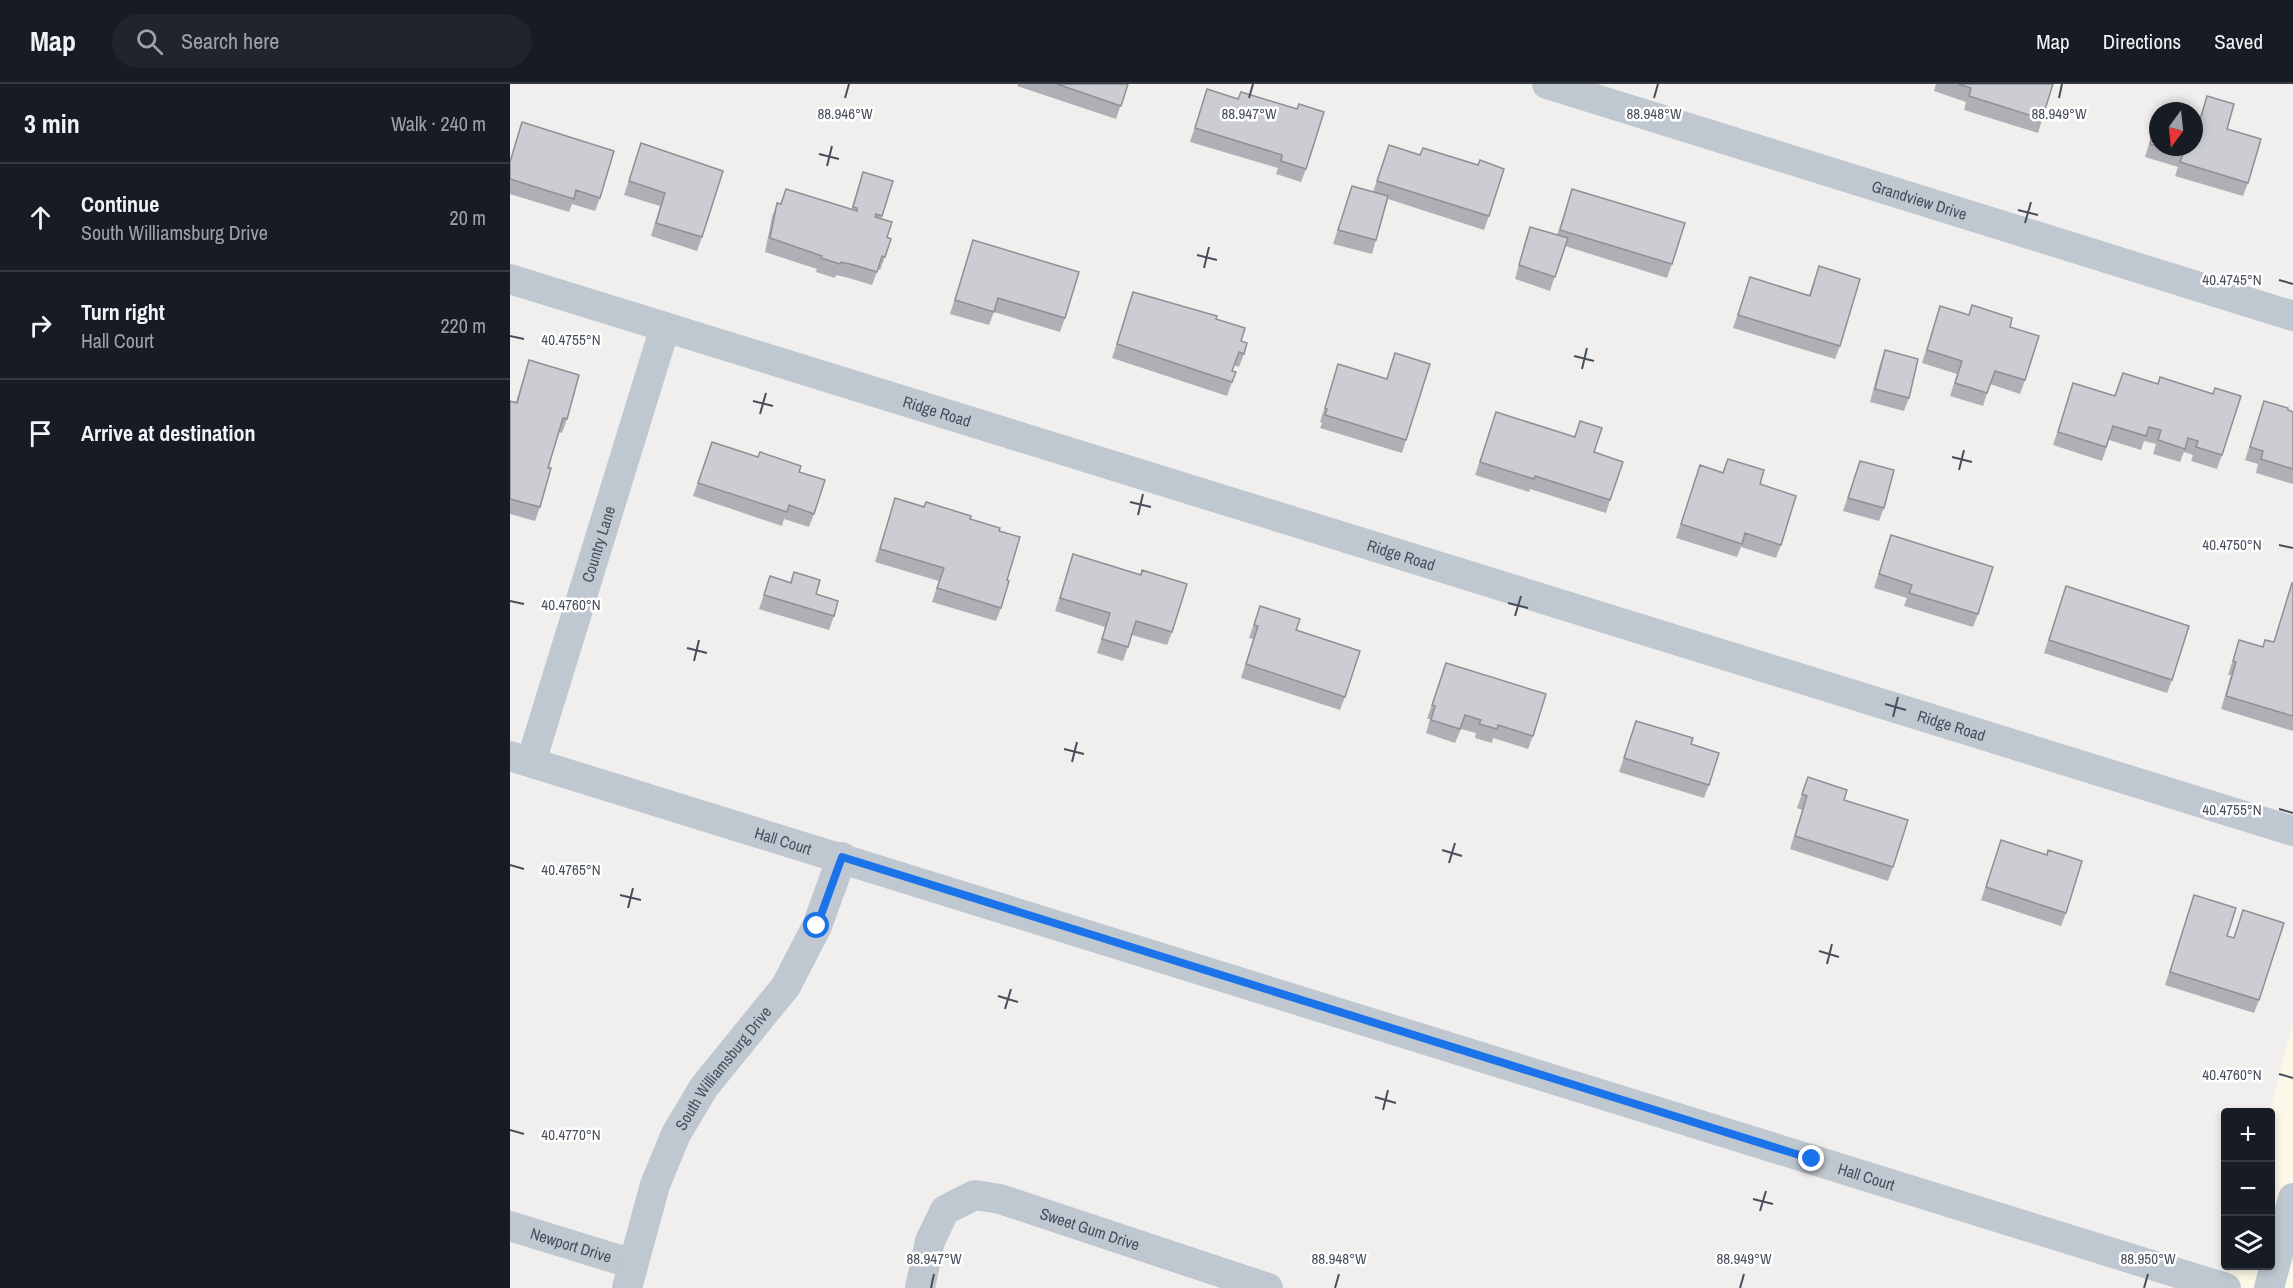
<!DOCTYPE html>
<html lang="en">
<head>
<meta charset="utf-8">
<style>
  :root { --surface:#171b24; --page:#20242c; --text:#f1f3f6; --muted:#9ea1a6; --line:#363941 }
  body { margin:0; font-family:"Archivo Narrow",sans-serif; background:var(--page); color:var(--text) }
  .controls { position:absolute; right:18px; bottom:18px; display:grid; overflow:hidden; border-radius:6px; box-shadow:0 3px 9px #0003 }
  .controls button { width:54px; height:54px; display:grid; place-items:center; padding:0; border:0; border-bottom:2px solid var(--line); background:var(--surface); color:var(--text); font:30px sans-serif }
  .compass { position:absolute; left:1639px; top:18px; width:54px; height:54px; border-radius:50%; background:var(--surface); box-shadow:0 3px 9px #0003; rotate:195deg }
  .stop { position:absolute; width:18px; height:18px; margin:-14px; border:4px solid #1a73e8; border-radius:50%; background:#fff }
  .stop.end { background:#1a73e8; border-color:#fff; box-shadow:0 2px 6px #0008 }
  .list { margin:0; padding:0; list-style:none }
  h2 { display:flex; justify-content:space-between; align-items:center; height:78px; margin:0; padding:0 24px; font-size:26px }
  h2 small { font-size:20px; font-weight:400; color:var(--muted) }
  .list li { display:grid; grid-template-columns:39px 1fr auto; gap:18px; align-items:center; box-sizing:border-box; height:108px; padding:0 24px; border-top:2px solid var(--line) }
  .list b { display:block; font-size:22px; white-space:nowrap }
  .list p { margin:0; font-size:20px; white-space:nowrap; color:var(--muted) }
  .list em { font-size:20px; font-style:normal; color:var(--muted) }
  .icon { flex:none; width:33px; height:33px; fill:none; stroke:currentColor; stroke-width:2; stroke-linecap:round; stroke-linejoin:round }
  .map { position:relative; flex:none; width:1783px; height:1204px; overflow:hidden }
  header { display:flex; align-items:center; gap:36px; box-sizing:border-box; height:84px; padding:0 30px; background:var(--surface); border-bottom:2px solid var(--line) }
  header strong { font-size:28px }
  nav { display:flex; gap:33px; margin-inline-start:auto; font-size:21px }
  .search { width:420px; height:54px; background:var(--page); display:flex; align-items:center; gap:15px; box-sizing:border-box; padding:0 21px; border-radius:33px; color:var(--muted); font-size:22px }
  main { display:flex }
  aside { flex:1; background:var(--surface) }
  .map>svg:first-child { display:block }
  .commercial { fill:#fbf8e7 }
  .lines { fill:none; stroke-linecap:round; stroke-linejoin:round }
  .minor { stroke:#bfc7d0; stroke-width:30 }
  .wall { fill:#afb0b5 }
  .building { fill:#cbcdd3; stroke:#8e9094; stroke-width:1.5 }
  .route { stroke:#1a73e8; stroke-width:8 }
  .ticks { fill:none; stroke:#474f5b; stroke-width:2 }
  .labels { text-anchor:middle; dominant-baseline:central; stroke-width:5; stroke-linejoin:round; paint-order:stroke }
  .street-label { font-size:16px; fill:#474f5b; stroke:#fff }
  .ticks-label { font-size:15px; text-anchor:middle; fill:#474f5b; stroke:#fff; stroke-width:5; stroke-linejoin:round; paint-order:stroke }
</style>
</head>
<body>
<header>
<strong>Map</strong>
<div class="search"><svg class="icon" aria-label="search" viewBox="0 0 24 24"><circle cx="10" cy="10" r="6"/><path d="M15 15l6 6"/></svg>Search here</div>
<nav><a>Map</a><a>Directions</a><a>Saved</a></nav>
</header>
<main>
<aside>
<h2>3 min<small>Walk · 240 m</small></h2>
<ul class="list">
<li><svg class="icon" aria-label="ahead" viewBox="0 0 24 24"><path d="M12 20V5M6 11l6-6 6 6"/></svg><div><b>Continue</b><p>South Williamsburg Drive</p></div><em>20 m</em></li>
<li><svg class="icon" aria-label="right" viewBox="0 0 24 24"><path d="M7 20v-9h11M14 6l5 5-5 5"/></svg><div><b>Turn right</b><p>Hall Court</p></div><em>220 m</em></li>
<li><svg class="icon" aria-label="arrive" viewBox="0 0 24 24"><path d="M6 21V4h12l-3 4 3 4H6"/></svg><div><b>Arrive at destination</b></div></li>
</ul>
</aside>
<div class="map">
<svg width="1783" height="1204" viewBox="0 0 1783 1204">
  <rect width="100%" height="100%" fill="#f1eeee"/>
  <path class="commercial" d="M 1783,937 L 1783,1204 L 1715,1204 L 1721,1182 L 1760,1182 L 1760,1028 Z"/>
  <g class="lines">
    <g class="minor">
      <path id="s1" d="M 1037,0 L 1783,232"/>
      <path id="s2" d="M 0,195 L 1783,747"/>
      <path id="s3" d="M 0,672 L 1716,1204"/>
      <path id="s4" d="M 21,678 L 155,243"/>
      <path id="s5" d="M 0,1142 L 123,1180"/>
      <path id="s6" d="M 117,1204 L 145,1101 L 166,1050 L 194,1003 L 276,902 L 307,842 L 332,773"/>
      <path id="s7" d="M 410,1204 L 420,1157 L 435,1126 L 465,1111 L 490,1115 L 758,1204"/>
      <path d="M 1759,1204 L 1783,1114"/>
    </g>
  </g>
  <path class="wall" d="M 508,0 L 618,0 L 606,35 L 507,2 Z
    M 1426,0 L 1543,0 L 1528,49 L 1454,26 L 1456,18 L 1424,7 Z
    M 697,5 L 796,85 L 791,98 L 766,90 L 768,84 L 680,58 Z
    M 1697,12 L 1717,45 L 1738,99 L 1733,112 L 1665,92 L 1668,83 L 1635,73 L 1648,31 L 1648,63 L 1684,63 L 1689,36 Z
    M 12,38 L 90,114 L 85,127 L 62,120 L 59,128 L 0,110 L 0,76 Z
    M 131,59 L 192,153 L 187,167 L 141,152 L 150,122 L 114,111 Z
    M 879,61 L 979,132 L 974,146 L 878,115 L 866,156 L 862,170 L 823,160 L 842,102 L 863,108 Z
    M 353,88 L 383,97 L 371,135 L 377,153 L 375,173 L 370,186 L 368,185 L 362,201 L 339,194 L 326,191 L 325,194 L 306,188 L 307,185 L 255,168 L 262,133 L 267,119 L 270,120 L 276,105 L 341,126 Z
    M 1062,105 L 1162,180 L 1157,194 L 1055,162 L 1040,207 L 1005,195 L 1015,157 L 1020,143 L 1047,151 Z
    M 463,156 L 555,234 L 550,248 L 484,228 L 479,241 L 440,230 Z
    M 1309,182 L 1330,262 L 1325,275 L 1223,244 L 1240,193 L 1299,211 Z
    M 623,208 L 706,235 L 731,257 L 734,270 L 729,283 L 724,281 L 722,287 L 722,298 L 717,312 L 602,274 Z
    M 1462,221 L 1500,243 L 1515,296 L 1510,310 L 1480,300 L 1473,322 L 1440,312 L 1447,290 L 1412,279 L 1430,222 L 1458,231 Z
    M 1375,266 L 1399,314 L 1394,327 L 1360,318 L 1370,280 Z
    M 885,269 L 896,356 L 892,369 L 810,344 L 812,339 L 810,338 L 828,280 L 876,295 Z
    M 19,276 L 57,335 L 52,349 L 49,348 L 38,384 L 30,423 L 25,437 L 0,430 L 0,317 L 6,318 Z
    M 1613,289 L 1712,371 L 1707,385 L 1681,377 L 1683,371 L 1674,368 L 1670,378 L 1643,370 L 1646,360 L 1634,357 L 1631,366 L 1599,356 L 1592,377 L 1543,361 L 1563,299 L 1605,312 Z
    M 1754,317 L 1783,328 L 1783,400 L 1746,389 L 1748,380 L 1735,376 Z
    M 986,328 L 1064,353 L 1070,337 L 1084,368 L 1100,416 L 1096,429 L 1020,405 L 1019,408 L 965,391 Z
    M 202,358 L 289,388 L 304,430 L 299,443 L 274,435 L 272,442 L 183,412 Z
    M 1218,375 L 1250,400 L 1271,461 L 1266,474 L 1231,463 L 1227,473 L 1166,454 L 1190,381 L 1213,388 Z
    M 1350,377 L 1374,424 L 1369,437 L 1333,427 Z
    M 385,414 L 460,435 L 489,447 L 497,496 L 491,524 L 486,537 L 422,518 L 429,497 L 365,478 Z
    M 1381,451 L 1468,530 L 1463,543 L 1394,522 L 1397,514 L 1364,504 Z
    M 563,470 L 630,491 L 632,486 L 662,548 L 657,561 L 622,551 L 613,577 L 587,569 L 595,543 L 545,527 Z
    M 284,488 L 306,510 L 324,532 L 319,546 L 249,525 L 260,492 L 280,498 Z
    M 1782,499 L 1783,499 L 1783,647 L 1711,625 L 1721,591 L 1718,591 L 1729,556 L 1753,563 L 1764,558 Z
    M 1556,502 L 1662,596 L 1657,609 L 1534,569 Z
    M 750,522 L 786,546 L 835,613 L 830,626 L 731,594 L 743,555 L 739,554 Z
    M 936,579 L 1023,652 L 1018,665 L 983,654 L 982,659 L 965,654 L 966,649 L 951,645 L 945,659 L 916,649 L 920,635 L 917,635 Z
    M 1126,637 L 1181,660 L 1199,701 L 1194,714 L 1109,688 Z
    M 1298,693 L 1334,716 L 1383,783 L 1378,797 L 1280,765 L 1292,726 L 1287,724 Z
    M 1491,756 L 1556,829 L 1551,842 L 1471,816 Z
    M 1684,811 L 1717,852 L 1724,854 L 1733,826 L 1749,916 L 1744,929 L 1655,901 Z"/>
  <path class="building" d="M 547,0 L 618,0 L 611,22 Z
    M 1448,0 L 1543,0 L 1532,35 L 1459,12 L 1461,4 Z
    M 697,5 L 728,15 L 731,8 L 787,25 L 789,20 L 814,28 L 796,85 L 771,77 L 772,71 L 685,44 Z
    M 1697,12 L 1724,20 L 1717,45 L 1751,55 L 1738,99 L 1670,78 L 1673,70 L 1650,63 L 1684,63 L 1684,34 L 1690,36 Z
    M 1650,24 L 1660,27 L 1650,27 Z
    M 1648,32 L 1648,62 L 1640,60 Z
    M 12,38 L 104,67 L 90,114 L 66,106 L 64,115 L 0,95 L 0,78 Z
    M 131,59 L 213,87 L 192,153 L 146,139 L 155,109 L 119,97 Z
    M 879,61 L 910,71 L 913,64 L 968,81 L 970,76 L 994,85 L 979,132 L 867,97 Z
    M 353,88 L 383,97 L 372,132 L 366,130 L 365,133 L 382,138 L 377,153 L 381,155 L 375,173 L 372,172 L 367,188 L 344,181 L 331,178 L 330,180 L 311,174 L 312,172 L 260,154 L 267,119 L 271,120 L 276,105 L 347,127 L 347,124 L 343,123 Z
    M 842,102 L 878,112 L 866,156 L 828,146 Z
    M 1062,105 L 1175,139 L 1162,180 L 1050,146 Z
    M 1020,143 L 1058,154 L 1045,193 L 1009,181 Z
    M 463,156 L 569,188 L 555,234 L 488,214 L 484,228 L 445,216 Z
    M 1309,182 L 1350,195 L 1330,262 L 1228,231 L 1240,193 L 1300,212 Z
    M 623,208 L 707,232 L 706,235 L 735,244 L 731,257 L 737,259 L 734,270 L 729,268 L 722,287 L 726,288 L 722,298 L 607,260 Z
    M 1462,221 L 1502,234 L 1500,243 L 1529,252 L 1515,296 L 1485,287 L 1477,309 L 1445,299 L 1452,277 L 1417,266 L 1430,222 L 1459,231 Z
    M 1375,266 L 1408,275 L 1399,314 L 1365,305 Z
    M 885,269 L 920,280 L 896,356 L 815,331 L 817,325 L 815,324 L 828,280 L 877,295 Z
    M 19,276 L 69,291 L 57,335 L 53,334 L 38,384 L 41,384 L 30,423 L 0,415 L 0,317 L 7,319 Z
    M 1613,289 L 1648,300 L 1650,293 L 1703,310 L 1705,304 L 1731,312 L 1712,371 L 1686,363 L 1688,357 L 1678,354 L 1675,365 L 1648,356 L 1651,346 L 1639,343 L 1636,352 L 1603,342 L 1596,363 L 1548,348 L 1563,299 L 1605,312 Z
    M 1754,317 L 1778,324 L 1778,326 L 1783,328 L 1783,385 L 1751,375 L 1753,367 L 1740,363 Z
    M 986,328 L 1065,353 L 1070,337 L 1092,344 L 1084,368 L 1113,378 L 1100,416 L 1025,392 L 1024,395 L 970,378 Z
    M 202,358 L 248,373 L 250,368 L 291,382 L 289,388 L 315,396 L 304,430 L 279,421 L 277,428 L 188,399 Z
    M 1218,375 L 1254,386 L 1250,400 L 1286,412 L 1271,461 L 1235,449 L 1232,460 L 1171,440 L 1190,381 L 1213,389 Z
    M 1350,377 L 1384,386 L 1374,424 L 1338,414 Z
    M 385,414 L 414,423 L 416,418 L 461,432 L 460,435 L 490,444 L 489,447 L 510,453 L 497,496 L 499,497 L 491,524 L 427,504 L 434,484 L 370,465 Z
    M 1381,451 L 1483,483 L 1468,530 L 1399,509 L 1402,501 L 1369,490 Z
    M 563,470 L 631,491 L 632,486 L 677,500 L 662,548 L 626,537 L 618,563 L 592,555 L 600,529 L 550,514 Z
    M 284,488 L 310,496 L 306,510 L 328,517 L 324,532 L 254,511 L 260,492 L 281,499 Z
    M 1782,499 L 1783,499 L 1783,632 L 1716,612 L 1726,578 L 1723,577 L 1729,556 L 1753,563 L 1755,556 L 1764,558 Z
    M 1556,502 L 1679,542 L 1662,596 L 1539,556 Z
    M 750,522 L 790,535 L 786,546 L 850,567 L 835,613 L 736,580 L 748,542 L 744,541 Z
    M 936,579 L 1036,610 L 1023,652 L 988,641 L 987,645 L 969,640 L 971,636 L 955,631 L 950,645 L 921,636 L 925,622 L 922,621 Z
    M 1126,637 L 1183,654 L 1181,660 L 1209,669 L 1199,701 L 1114,674 Z
    M 1298,693 L 1337,706 L 1334,716 L 1398,736 L 1383,783 L 1285,752 L 1297,712 L 1292,710 Z
    M 1491,756 L 1537,771 L 1538,766 L 1572,777 L 1556,829 L 1476,803 Z
    M 1684,811 L 1726,824 L 1717,852 L 1724,854 L 1733,826 L 1774,839 L 1749,916 L 1660,888 Z"/>
  <g class="lines">
    <path class="route" d="M 307,842 L 332,773 L 1302,1075"/>
  </g>
  <path class="ticks" d="M 335,14 L 339,0M 739,14 L 743,0M 1144,14 L 1148,0M 1549,14 L 1552,0M 309,70 L 329,75M 317,82 L 322,62M 1508,126 L 1528,131M 1515,139 L 1521,118M 687,171 L 707,176M 694,184 L 699,163M 1769,196 L 1783,200M 0,252 L 14,255M 1064,272 L 1084,277M 1072,285 L 1077,264M 243,317 L 263,322M 250,330 L 256,309M 1442,373 L 1462,378M 1449,386 L 1454,366M 620,418 L 641,423M 628,431 L 633,410M 1769,461 L 1783,464M 0,517 L 14,520M 998,519 L 1018,524M 1005,532 L 1011,512M 177,564 L 197,569M 184,577 L 189,556M 1375,620 L 1396,626M 1383,633 L 1388,613M 554,665 L 574,670M 562,678 L 567,658M 1769,725 L 1783,729M 932,766 L 952,772M 939,779 L 945,759M 0,781 L 14,785M 110,811 L 131,816M 118,824 L 123,804M 1309,867 L 1329,873M 1317,880 L 1322,860M 488,912 L 508,918M 495,925 L 501,905M 1769,990 L 1783,994M 865,1013 L 886,1019M 873,1026 L 878,1006M 0,1046 L 14,1050M 1243,1115 L 1263,1120M 1250,1127 L 1256,1107M 421,1204 L 424,1190M 825,1204 L 829,1190M 1230,1204 L 1234,1190M 1634,1204 L 1638,1190"/>
  <g class="labels">
    <g class="street-label">
      <text stroke="none"><textPath href="#s1" startOffset="390">Grandview Drive</textPath></text>
      <text stroke="none"><textPath href="#s2" startOffset="447">Ridge Road</textPath></text>
      <text stroke="none"><textPath href="#s4" startOffset="228">Country Lane</textPath></text>
      <text stroke="none"><textPath href="#s2" startOffset="933">Ridge Road</textPath></text>
      <text stroke="none"><textPath href="#s2" startOffset="1509">Ridge Road</textPath></text>
      <text stroke="none"><textPath href="#s3" startOffset="286">Hall Court</textPath></text>
      <text stroke="none"><textPath href="#s6" startOffset="243">South Williamsburg Drive</textPath></text>
      <text stroke="none"><textPath href="#s3" startOffset="1420">Hall Court</textPath></text>
      <text stroke="none"><textPath href="#s7" startOffset="236">Sweet Gum Drive</textPath></text>
      <text stroke="none"><textPath href="#s5" startOffset="64">Newport Drive</textPath></text>
    </g>
  </g>
  <g class="ticks-label">
    <text x="335" y="35">88.946°W</text>
    <text x="739" y="35">88.947°W</text>
    <text x="1144" y="35">88.948°W</text>
    <text x="1549" y="35">88.949°W</text>
    <text x="1722" y="201">40.4745°N</text>
    <text x="61" y="261">40.4755°N</text>
    <text x="1722" y="466">40.4750°N</text>
    <text x="61" y="526">40.4760°N</text>
    <text x="1722" y="731">40.4755°N</text>
    <text x="61" y="791">40.4765°N</text>
    <text x="1722" y="996">40.4760°N</text>
    <text x="61" y="1056">40.4770°N</text>
    <text x="424" y="1180">88.947°W</text>
    <text x="829" y="1180">88.948°W</text>
    <text x="1234" y="1180">88.949°W</text>
    <text x="1638" y="1180">88.950°W</text>
  </g>
</svg>
<div class="controls">
<button>+</button>
<button>−</button>
<button><svg class="icon" aria-label="layers" viewBox="0 0 24 24"><path d="M12 4l9 5-9 5-9-5zM3 14l9 5 9-5"/></svg></button>
</div>
<svg class="compass" viewBox="-18 -18 36 36"><path d="M0-13l5 13h-10z" fill="#e53935"/><path d="M0 13l5-13h-10z" fill="#9ea1a6"/></svg>
<div class="stop" style="left:307px;top:842px"></div>
<div class="stop end" style="left:1302px;top:1075px"></div>
</div>
</main>
</body>
</html>
